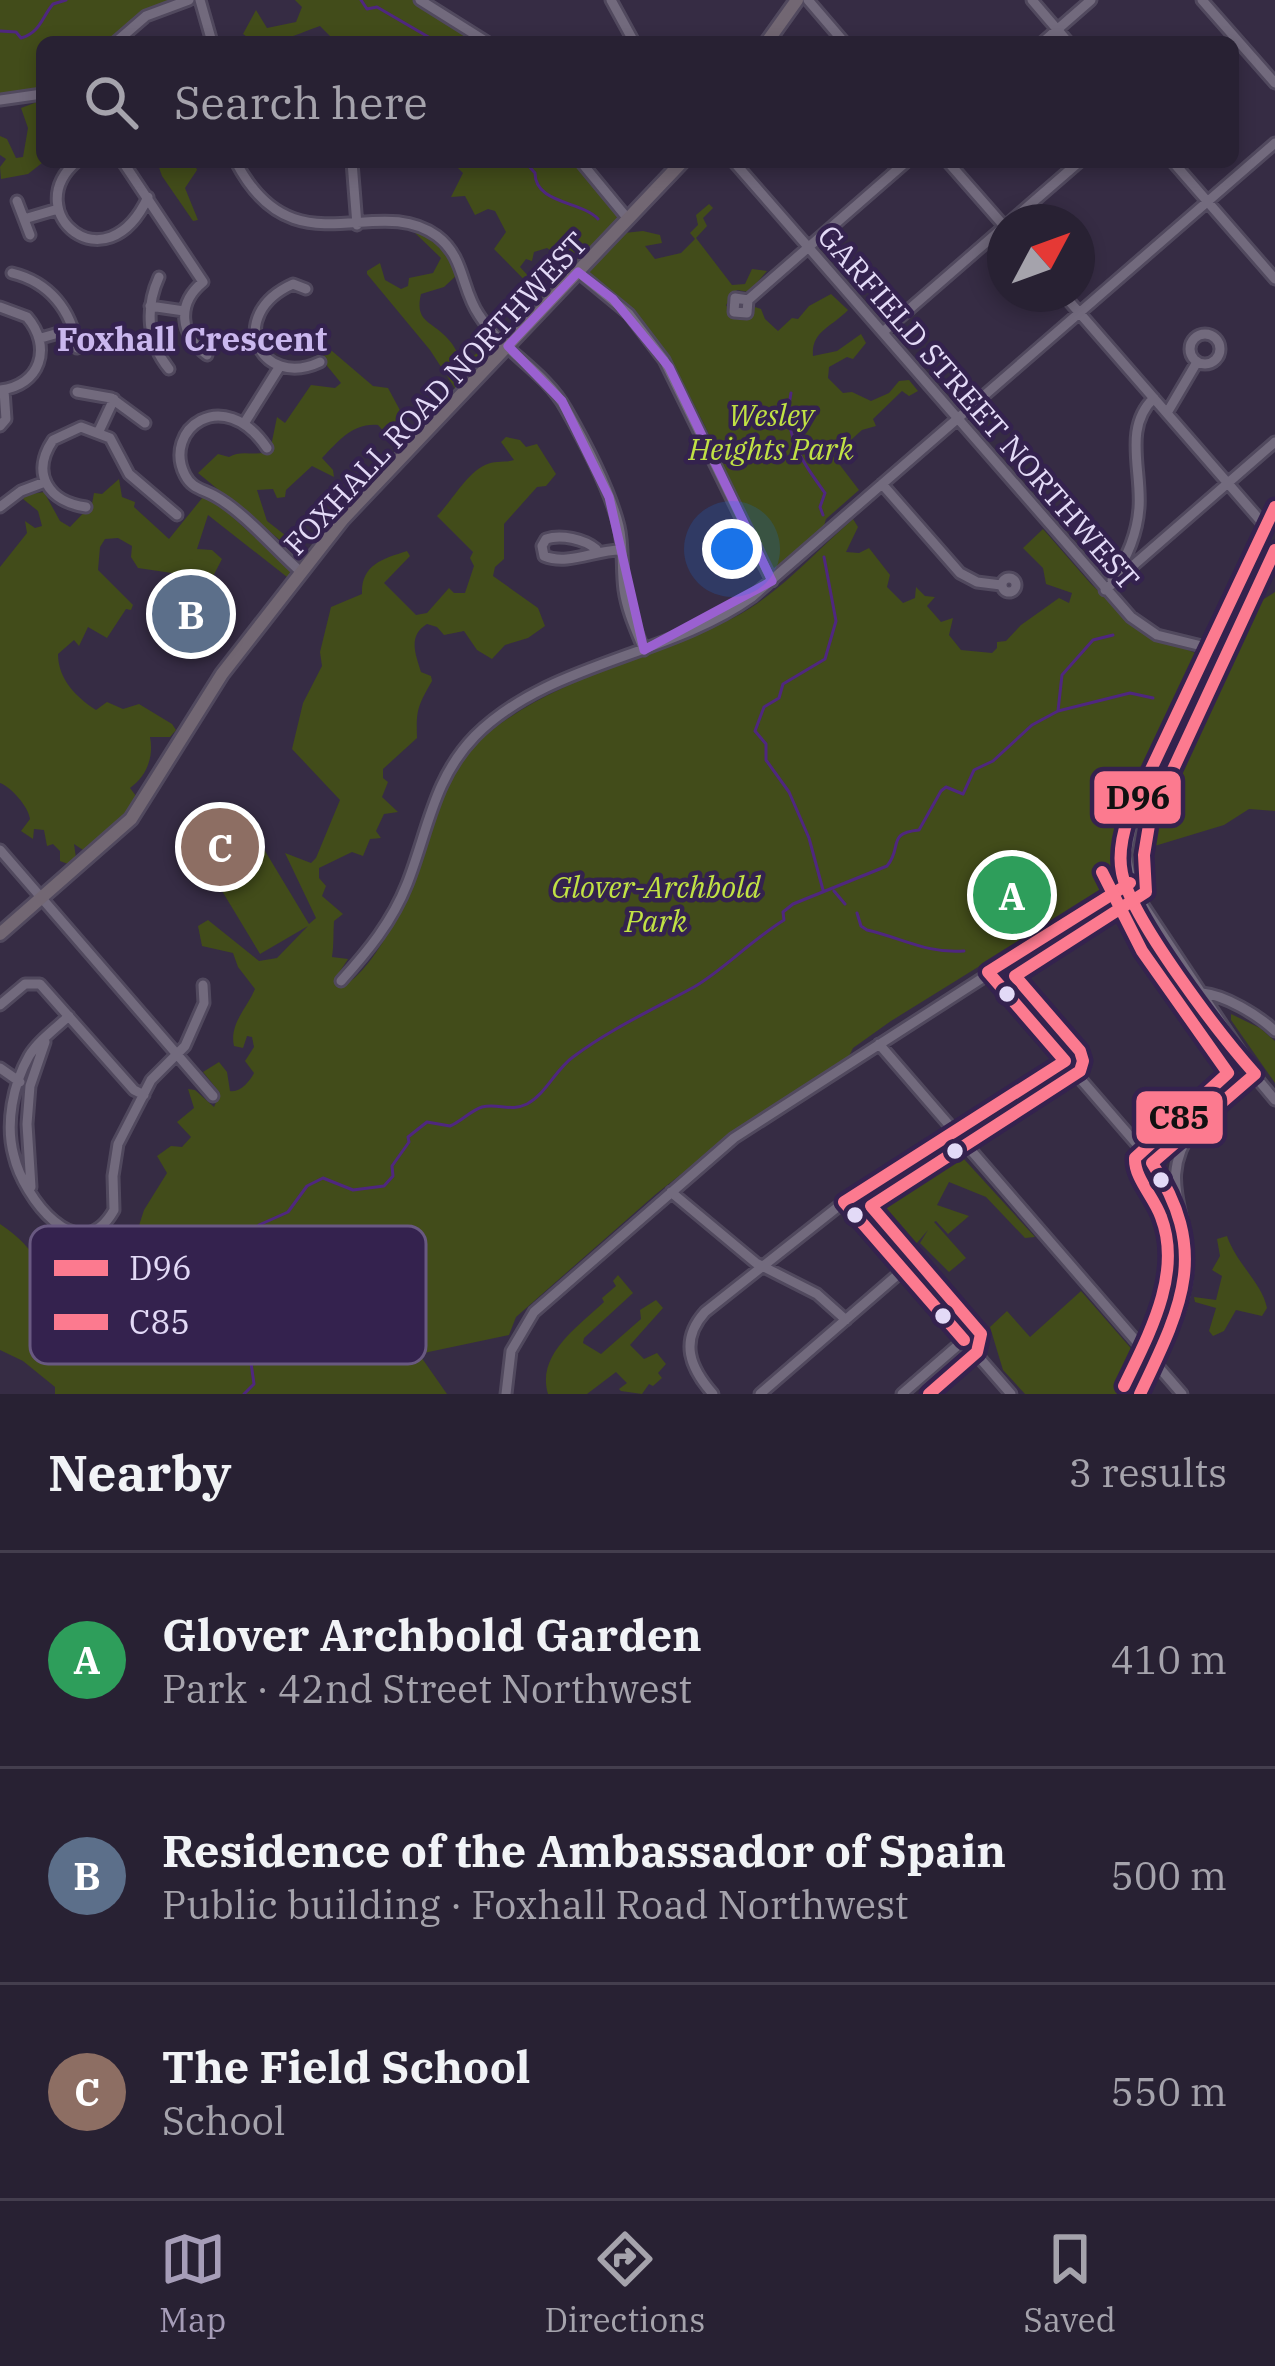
<!DOCTYPE html>
<html lang="en">
<head>
<meta charset="utf-8">
<style>
  :root { --surface:#282133; --page:#30293b; --text:#f1f3f6; --muted:#a5a3ac; --line:#443e4e; --accent:#a69db8 }
  body { margin:0; font-family:"IBM Plex Serif",serif; background:var(--page); color:var(--text) }
  .compass { position:absolute; left:987px; top:204px; width:108px; height:108px; border-radius:50%; background:var(--surface); box-shadow:0 6px 18px #0003; rotate:49deg }
  .you { position:absolute; left:732px; top:549px; width:42px; height:42px; margin:-30px; border:9px solid #fff; border-radius:50%; background:#1a73e8; box-shadow:0 0 0 18px #1a73e833 }
  .badge { display:grid; place-items:center; width:78px; height:78px; border-radius:50%; background:var(--accent); color:#fff; font-size:39px; font-weight:700 }
  .pin { position:absolute; translate:-50% -50%; border:6px solid #fff; box-shadow:0 3px 12px #0006 }
  .list { margin:0; padding:0; list-style:none }
  h2 { display:flex; justify-content:space-between; align-items:center; height:156px; margin:0; padding:0 48px; font-size:51px }
  h2 small { font-size:39px; font-weight:400; color:var(--muted) }
  .list li { display:grid; grid-template-columns:78px 1fr auto; gap:36px; align-items:center; box-sizing:border-box; height:216px; padding:0 48px; border-top:3px solid var(--line) }
  .list b { display:block; font-size:45px; white-space:nowrap }
  .list p { margin:0; font-size:39px; white-space:nowrap; color:var(--muted) }
  .list em { font-size:39px; font-style:normal; color:var(--muted) }
  .icon { flex:none; width:66px; height:66px; fill:none; stroke:currentColor; stroke-width:2; stroke-linecap:round; stroke-linejoin:round }
  .map { position:relative; flex:none; width:1275px; height:1394px; overflow:hidden }
  .search { position:absolute; background:var(--surface); box-shadow:0 6px 18px #0003; left:36px; right:36px; top:36px; height:132px; display:flex; align-items:center; gap:30px; box-sizing:border-box; padding:0 42px; border-radius:18px; color:var(--muted); font-size:45px }
  .sheet { height:804px; background:var(--surface) }
  nav { display:flex; justify-content:space-around; align-items:center; box-sizing:border-box; height:168px; border-top:3px solid var(--line); background:var(--surface); font-size:33px; color:var(--muted) }
  nav a { display:grid; justify-items:center; gap:6px }
  nav .on { color:var(--accent) }
  .map>svg:first-child { display:block }
  .green { fill:#424c1a }
  .lines { fill:none; stroke-linecap:round; stroke-linejoin:round }
  .stream { stroke:#4f277f; stroke-width:3 }
  .minor-casing { stroke:#51495e; stroke-width:15 }
  .major-casing { stroke:#51495e; stroke-width:18 }
  .minor { stroke:#726a7d; stroke-width:9 }
  .major { stroke:#726773; stroke-width:12 }
  .bus-1-casing { stroke:#34224e; stroke-width:21 }
  .bus-2-casing { stroke:#34224e; stroke-width:21 }
  .bus-1 { stroke:#fc7a8f; stroke-width:12 }
  .bus-2 { stroke:#fc7a8f; stroke-width:12 }
  .marked { fill:none; stroke:#9a60d0; stroke-width:9; stroke-linejoin:round }
  .bus-dot { fill:#e3daf7; stroke:#34224e; stroke-width:4.5 }
  .labels { text-anchor:middle; dominant-baseline:central; stroke-width:9; stroke-linejoin:round; paint-order:stroke }
  .street-label { font-size:30px; fill:#e3daf7; stroke:#34224e }
  .park-label { font-size:30px; font-style:italic; fill:#c1e244; stroke:#34224e }
  .neighbourhood-label { font-size:33px; font-weight:bold; fill:#cab7ee; stroke:#34224e }
  .key { fill:#34224e; stroke:#695981; stroke-width:3 }
  .key-label { font-size:33px; fill:#e3daf7 }
  .line-badge { stroke:#34224e; stroke-width:4.5 }
  .pale-badge-label { font-size:33px; text-anchor:middle; font-weight:bold; fill:#111 }
</style>
</head>
<body>
<div class="map">
<svg width="1275" height="1394" viewBox="0 0 1275 1394">
  <rect width="100%" height="100%" fill="#362c44"/>
  <path class="green" d="M 0,0 L 177,0 L 140,16 L 117,42 L 42,42 L 42,98 L 0,104 Z
    M 295,0 L 413,0 L 481,42 L 336,42 L 320,26 C 296,34 264,52 243,34 L 256,10 L 267,28 L 296,22 L 302,7 Z
    M 37,102 L 42,109 L 42,163 L 28,174 L 1,179 L 0,167 L 6,159 L 0,155 L 0,136 L 7,139 L 16,158 L 23,157 L 28,128 L 21,108 Z
    M 157,162 L 194,162 L 197,170 L 185,188 L 198,220 L 193,221 L 162,176 Z
    M 452,162 L 575,162 L 626,223 L 578,269 L 547,248 L 534,252 L 532,261 L 526,259 L 520,267 L 544,293 L 542,298 L 494,249 L 506,232 L 495,211 L 488,209 L 475,215 L 465,196 L 451,197 L 463,173 Z
    M 709,204 L 713,208 L 703,218 L 707,226 L 696,238 L 732,285 L 745,284 L 752,269 L 767,271 L 749,292 L 737,290 L 726,305 L 734,318 L 744,319 L 755,307 L 761,309 L 765,319 L 778,331 L 792,318 L 798,319 L 809,306 L 831,294 L 848,310 C 832,327 811,331 813,356 L 837,351 L 861,334 L 866,343 L 853,359 L 847,357 L 829,367 L 828,378 L 843,393 L 852,392 L 871,401 L 889,393 L 899,381 L 909,380 L 918,391 L 909,396 L 902,391 L 873,419 L 876,426 L 862,430 L 833,456 L 859,490 L 826,519 L 824,526 L 771,572 C 721,471 684,339 587,274 L 624,233 L 643,231 L 660,235 L 662,243 L 645,246 L 655,259 L 681,253 L 695,239 L 690,233 L 698,225 L 696,215 Z
    M 414,232 C 435,237 447,256 458,274 L 444,287 L 421,294 C 414,323 433,321 448,339 C 456,347 456,354 465,362 L 495,340 L 500,346 L 456,390 L 430,350 L 367,274 L 367,271 L 380,263 L 385,280 L 401,289 L 408,286 L 409,278 L 433,273 L 441,258 Z
    M 332,351 L 373,386 L 388,388 L 402,414 L 406,444 L 401,450 L 378,425 C 352,423 339,441 322,458 L 333,470 L 334,477 L 312,466 L 286,490 L 285,497 L 277,498 L 273,489 L 257,490 L 267,521 L 290,539 L 303,559 L 198,473 L 218,454 L 229,457 C 241,449 256,457 270,451 L 277,417 L 285,423 L 311,385 L 335,388 L 341,383 L 319,356 Z
    M 506,437 L 520,440 L 526,447 L 537,444 L 556,474 L 546,486 L 537,487 L 504,524 L 504,559 L 495,567 L 493,576 L 538,608 L 545,626 L 528,638 L 505,645 L 492,659 L 477,650 L 464,631 L 444,635 L 437,627 L 427,624 C 407,636 416,655 421,672 L 431,676 L 432,681 C 418,706 416,709 417,738 L 383,769 L 383,778 L 388,782 L 382,797 L 398,812 L 384,814 L 376,831 L 381,838 L 370,839 L 363,856 L 352,852 L 319,868 L 319,878 L 326,886 L 322,896 L 343,914 L 334,921 C 333,933 334,945 332,957 L 348,959 L 337,976 L 345,985 C 380,964 414,885 427,846 C 436,819 442,783 460,761 C 523,685 647,660 733,618 C 777,596 816,551 853,519 L 858,527 L 846,552 L 859,553 L 869,548 L 890,575 L 887,587 L 903,603 L 915,598 L 916,587 L 925,596 L 935,597 L 927,606 L 941,622 L 953,618 L 949,635 L 961,650 L 992,653 L 997,648 L 997,642 L 1006,641 L 1021,625 L 1059,598 L 1069,603 L 1072,593 L 1046,584 L 1043,568 L 1023,548 L 1043,529 L 1091,584 L 1142,632 L 1198,654 L 1121,820 L 1115,842 L 1117,881 L 891,1021 L 853,1048 L 846,1062 L 736,1131 L 656,1194 L 516,1317 L 509,1335 L 419,1354 L 447,1394 L 55,1394 L 55,1387 L 23,1361 L 0,1350 L 0,1224 C 30,1244 41,1262 51,1296 L 76,1279 L 75,1243 L 92,1239 L 110,1289 L 123,1275 L 144,1210 L 167,1173 L 157,1156 L 171,1146 L 182,1147 L 191,1137 L 177,1122 L 194,1108 L 188,1089 L 195,1090 L 214,1107 L 220,1093 L 203,1072 L 219,1062 L 227,1072 L 230,1091 C 240,1093 250,1081 254,1073 L 245,1061 L 254,1047 L 252,1037 L 247,1036 L 243,1048 L 234,1046 C 229,1024 247,1008 255,989 L 238,967 L 233,953 L 202,946 L 198,926 L 208,920 L 259,961 L 277,958 L 308,926 L 260,954 L 207,866 L 256,836 L 309,924 L 316,918 L 285,853 L 311,863 L 316,858 L 340,800 L 292,749 L 303,703 L 322,666 L 320,652 L 331,607 L 362,594 C 361,565 382,559 407,551 L 410,556 L 384,583 L 416,615 L 427,613 L 449,588 L 454,593 L 465,593 L 474,566 L 470,558 L 473,552 L 437,516 C 453,500 465,475 485,465 C 495,460 505,463 514,460 L 501,442 Z
    M 119,479 L 122,497 L 135,502 L 134,507 L 169,539 L 203,497 L 217,503 L 290,569 L 290,574 L 287,577 L 208,515 L 197,549 L 212,550 L 222,559 L 208,586 L 193,572 L 180,580 L 172,573 L 138,568 L 131,557 L 132,546 L 118,538 L 105,539 L 100,547 L 98,570 L 133,605 L 131,610 L 126,609 L 107,638 L 88,627 L 79,646 L 74,640 L 58,654 C 58,679 76,697 96,710 L 107,702 L 123,709 L 139,704 L 172,724 L 176,730 L 170,737 L 150,737 C 154,756 147,776 130,788 L 136,796 L 129,811 L 86,852 L 74,844 L 76,858 L 68,864 L 60,861 L 60,851 L 53,844 L 47,846 L 44,830 L 34,829 L 33,839 L 21,831 L 30,819 C 29,807 10,786 0,783 L 0,567 L 27,533 L 25,521 L 35,528 L 42,526 L 38,511 L 23,499 L 25,495 L 44,492 L 60,521 L 70,527 L 92,504 L 94,493 L 102,494 Z
    M 1275,592 L 1275,811 L 1249,809 L 1224,825 L 1148,848 L 1136,859 L 1135,853 L 1128,853 L 1135,823 L 1207,670 L 1213,671 L 1244,601 L 1259,602 Z
    M 1231,1014 L 1260,1028 L 1275,1041 L 1275,1083 L 1231,1020 Z
    M 952,1146 L 1035,1237 L 1025,1238 L 986,1197 L 949,1182 L 937,1205 L 969,1216 L 948,1234 L 936,1221 L 934,1222 L 966,1258 L 949,1272 L 920,1243 L 928,1230 L 916,1244 L 951,1285 L 943,1300 L 861,1205 Z
    M 1227,1236 C 1236,1263 1262,1283 1267,1308 L 1262,1316 L 1236,1310 L 1224,1331 L 1213,1336 L 1209,1331 L 1216,1308 L 1195,1302 L 1194,1297 L 1216,1300 L 1222,1276 L 1212,1270 L 1220,1256 L 1217,1239 Z
    M 618,1275 L 633,1293 L 584,1338 L 583,1343 L 601,1354 L 641,1319 L 640,1310 L 656,1300 L 663,1308 L 630,1345 L 644,1359 L 657,1353 L 666,1364 L 658,1373 L 662,1378 L 653,1386 L 649,1384 L 642,1394 L 621,1391 L 619,1389 L 627,1383 L 616,1372 L 587,1394 L 548,1394 C 536,1354 579,1326 604,1302 L 602,1298 L 616,1286 L 613,1281 Z
    M 1081,1291 L 1142,1361 L 1129,1394 L 1025,1394 L 1003,1370 L 990,1327 L 1007,1311 L 1030,1337 Z"/>
  <g class="lines">
    <path class="stream" d="M 361,0 L 367,9 L 377,7 L 437,42
      M 0,31 L 16,32 L 21,38 C 40,33 42,17 53,4 L 66,0
      M 525,162 L 535,173 C 535,204 582,201 598,219
      M 791,393 C 782,434 802,461 825,493 L 820,507 L 823,515
      M 1058,711 L 1062,675 L 1093,640 L 1113,635
      M 823,890 L 809,838 L 789,792 L 766,760 L 766,744 L 755,731 L 764,707 L 779,698 L 783,684 L 825,659 L 836,621 L 824,557
      M 834,891 L 845,904
      M 857,913 L 861,926 L 867,930 C 902,938 928,954 964,951
      M 244,1394 L 254,1384 L 251,1363 L 260,1341 L 248,1323 L 228,1330 C 219,1299 253,1274 271,1254 L 267,1236 L 259,1225 L 288,1212 L 307,1186 L 323,1178 L 353,1190 L 384,1186 L 393,1176 L 392,1166 L 409,1142 L 408,1137 L 427,1122 L 450,1126 C 462,1121 470,1111 482,1107 C 498,1103 511,1112 527,1104 C 546,1094 556,1069 573,1057 C 610,1029 654,1009 694,987 C 722,971 753,939 784,920 L 783,912 L 793,904 L 887,866 C 903,847 886,833 919,830 L 941,791 L 946,787 L 963,794 L 974,770 L 993,761 L 1032,725 L 1058,711 L 1130,693 L 1153,698"/>
    <defs>
      <path id="minor" d="M 200,0 L 212,42
        M 420,0 L 487,42
        M 611,0 L 634,42
        M 808,0 L 844,42
        M 1032,0 L 1068,42
        M 1202,0 L 1275,83
        M 116,42 L 146,16 L 189,0
        M 1043,42 L 1091,0
        M 0,100 L 42,94
        M 76,162 C 19,212 106,288 148,197
        M 123,162 L 203,282 C 176,304 180,335 207,355
        M 236,162 C 294,273 375,191 437,236 C 465,257 461,289 479,315 C 502,351 545,371 566,409 C 586,444 609,487 619,526 C 624,547 621,568 624,590 C 627,611 636,630 644,650
        M 352,162 L 357,225
        M 581,162 L 628,219
        M 734,162 L 1131,617 L 1157,635 L 1210,648
        M 948,162 L 1005,227
        M 1173,162 L 1275,279
        M 17,201 L 30,235
        M 24,219 L 58,209
        M 1010,222 L 1079,162
        M 578,272 L 629,314 L 664,360 L 772,581
        M 12,273 C 49,282 72,310 77,348
        M 159,277 C 145,308 147,342 169,369
        M 306,289 L 293,284 C 224,315 260,390 320,362
        M 1063,294 L 1266,527
        M 748,300 L 735,298 L 734,312 L 747,313 L 748,300 L 906,162
        M 150,306 L 184,311
        M 0,307 L 27,317 C 53,347 40,386 0,390
        M 883,332 L 1005,226
        M1190 349a15 15 0 1 1 30 0a15 15 0 1 1-30 0Z
        M 41,338 L 73,329
        M 77,392 L 111,398 L 145,423
        M 1167,413 L 1197,362
        M 245,422 L 280,366
        M 0,426 L 6,419 L 4,390
        M 99,431 L 114,399
        M 267,448 C 223,383 162,430 185,475 C 192,489 203,489 215,496 C 244,512 275,549 301,572
        M 882,484 L 960,573 L 977,582 L 1001,585
        M 0,507 L 21,491 L 45,482
        M 86,507 C 49,502 30,474 53,440 L 81,427 L 110,438 L 129,474 L 177,515
        M 1275,507 L 1128,818 C 1114,851 1119,879 1136,909 L 1230,1046 L 1275,1100
        M 596,549 C 584,539 561,534 546,539 L 542,546 L 544,556 C 568,566 597,549 622,550
        M1002 585a7 7 0 1 1 14 0a7 7 0 1 1-14 0Z
        M 1112,580 C 1127,558 1137,535 1139,508 C 1142,470 1123,427 1154,398
        M 1105,590 L 1275,442
        M 1133,819 L 1126,855 L 1133,890 L 1255,1074
        M 0,850 L 213,1096
        M 988,972 L 1148,1157 L 1174,1195
        M 341,981 C 368,951 392,922 407,884 C 428,831 433,779 475,736 C 549,662 668,657 752,597 L 1275,143
        M 1202,993 C 1225,995 1258,1015 1275,1031
        M 0,1005 L 25,984 L 40,984 L 134,1090 L 144,1095
        M 69,1016 C 56,1028 38,1041 29,1056 C 13,1084 5,1124 14,1156 C 23,1196 79,1272 114,1210 L 113,1176 L 118,1144 L 151,1080 L 185,1046 L 204,1003 L 203,985
        M 879,1044 L 1182,1394
        M 0,1068 L 20,1082
        M 1152,1163 L 1255,1074
        M 31,1187 L 27,1124 L 30,1086 L 45,1042
        M 671,1192 L 756,1263 L 817,1294 L 846,1320
        M 844,1202 L 1011,1394
        M 506,1394 L 511,1351 L 534,1312 L 734,1138 L 1130,883
        M 713,1394 C 690,1368 679,1341 705,1312 L 844,1202 L 1065,1061
        M 760,1394 L 903,1270
        M 902,1394 L 964,1340
        M 1140,1394 C 1159,1355 1184,1315 1187,1271 C 1192,1214 1154,1183 1194,1127"/>
      <path id="major" d="M 767,42 L 797,0
        M 0,934 L 131,819 L 222,674 L 343,519 L 682,162"/>
    </defs>
    <use href="#minor" class="minor-casing"/>
    <use href="#major" class="major-casing"/>
    <use href="#minor" class="minor"/>
    <use href="#major" class="major"/>
    <defs>
      <path id="bus-1" d="M 988,972 L 1130,883
        M 988,972 L 1065,1061
        M 1255,1074 C 1221,1036 1131,919 1122,873 C 1118,854 1122,836 1128,818 L 1275,507
        M 1152,1163 L 1255,1074
        M 844,1202 L 1065,1061
        M 844,1202 L 964,1340
        M 1140,1394 C 1182,1306 1210,1252 1152,1163"/>
      <path id="bus-2" d="M 1102,872 L 1142,951 L 1228,1073 L 1135,1158 C 1134,1178 1154,1197 1161,1217 C 1183,1274 1148,1336 1124,1386
        M 929,1394 L 977,1352 L 981,1334 L 871,1206 L 1080,1071 L 1083,1061 L 1080,1051 L 1015,976 L 1146,892 L 1144,855 L 1150,819 L 1275,550"/>
    </defs>
    <use href="#bus-1" class="bus-1-casing"/>
    <use href="#bus-2" class="bus-2-casing"/>
    <use href="#bus-1" class="bus-1"/>
    <use href="#bus-2" class="bus-2"/>
  </g>
  <path class="marked" d="M 578,272 L 613,299 L 669,367 L 772,581 L 644,650 L 609,497 L 562,401 L 508,346 Z"/>
  <g class="bus-dot">
    <circle cx="1007" cy="994" r="10"/>
    <circle cx="955" cy="1151" r="10"/>
    <circle cx="1161" cy="1180" r="10"/>
    <circle cx="855" cy="1215" r="10"/>
    <circle cx="943" cy="1316" r="10"/>
  </g>
  <g class="labels">
    <g class="street-label">
      <text transform="translate(435 393) rotate(-47)">FOXHALL ROAD NORTHWEST</text>
      <text transform="translate(979 407) rotate(49)">GARFIELD STREET NORTHWEST</text>
    </g>
    <g class="park-label">
      <text x="771" y="414">Wesley<tspan x="771" dy="34">Heights Park</tspan></text>
      <text x="656" y="886">Glover-Archbold<tspan x="656" dy="34">Park</tspan></text>
    </g>
    <g class="neighbourhood-label">
      <text x="192" y="338">Foxhall Crescent</text>
    </g>
  </g>
  <rect x="30" y="1226" width="396" height="138" rx="18" class="key"/>
  <rect x="54" y="1260" width="54" height="16" fill="#fc7a8f"/>
  <rect x="54" y="1314" width="54" height="16" fill="#fc7a8f"/>
  <g class="key-label">
    <text x="129" y="1280">D96</text>
    <text x="129" y="1334">C85</text>
  </g>
  <g class="line-badge">
    <rect x="1092" y="769" width="91" height="57" rx="12" fill="#fc7a8f"/>
    <rect x="1134" y="1089" width="91" height="57" rx="12" fill="#fc7a8f"/>
  </g>
  <g class="pale-badge-label">
    <text x="1138" y="809">D96</text>
    <text x="1179" y="1129">C85</text>
  </g>
</svg>
<svg class="compass" viewBox="-18 -18 36 36"><path d="M0-13l5 13h-10z" fill="#e53935"/><path d="M0 13l5-13h-10z" fill="#a5a3ac"/></svg>
<div class="you"></div>
<div class="pin badge" style="left:1012px;top:895px;background:#2e9e5b">A</div>
<div class="pin badge" style="left:191px;top:614px;background:#5c6f8a">B</div>
<div class="pin badge" style="left:220px;top:847px;background:#8d6e63">C</div>
<div class="search"><svg class="icon" aria-label="search" viewBox="0 0 24 24"><circle cx="10" cy="10" r="6"/><path d="M15 15l6 6"/></svg>Search here</div>
</div>
<section class="sheet">
<h2>Nearby<small>3 results</small></h2>
<ul class="list">
<li><span class="badge" style="background:#2e9e5b">A</span><div><b>Glover Archbold Garden</b><p>Park · 42nd Street Northwest</p></div><em>410 m</em></li>
<li><span class="badge" style="background:#5c6f8a">B</span><div><b>Residence of the Ambassador of Spain</b><p>Public building · Foxhall Road Northwest</p></div><em>500 m</em></li>
<li><span class="badge" style="background:#8d6e63">C</span><div><b>The Field School</b><p>School</p></div><em>550 m</em></li>
</ul>
</section>
<nav>
<a class="on"><svg class="icon" aria-label="map" viewBox="0 0 24 24"><path d="M3 6l6-2 6 2 6-2v14l-6 2-6-2-6 2zM9 4v14M15 6v14"/></svg>Map</a>
<a><svg class="icon" aria-label="directions" viewBox="0 0 24 24"><path d="M12 3l9 9-9 9-9-9zM9 14v-3h6M13 9l2 2-2 2"/></svg>Directions</a>
<a><svg class="icon" aria-label="saved" viewBox="0 0 24 24"><path d="M7 4h10v16l-5-4-5 4z"/></svg>Saved</a>
</nav>
</body>
</html>
